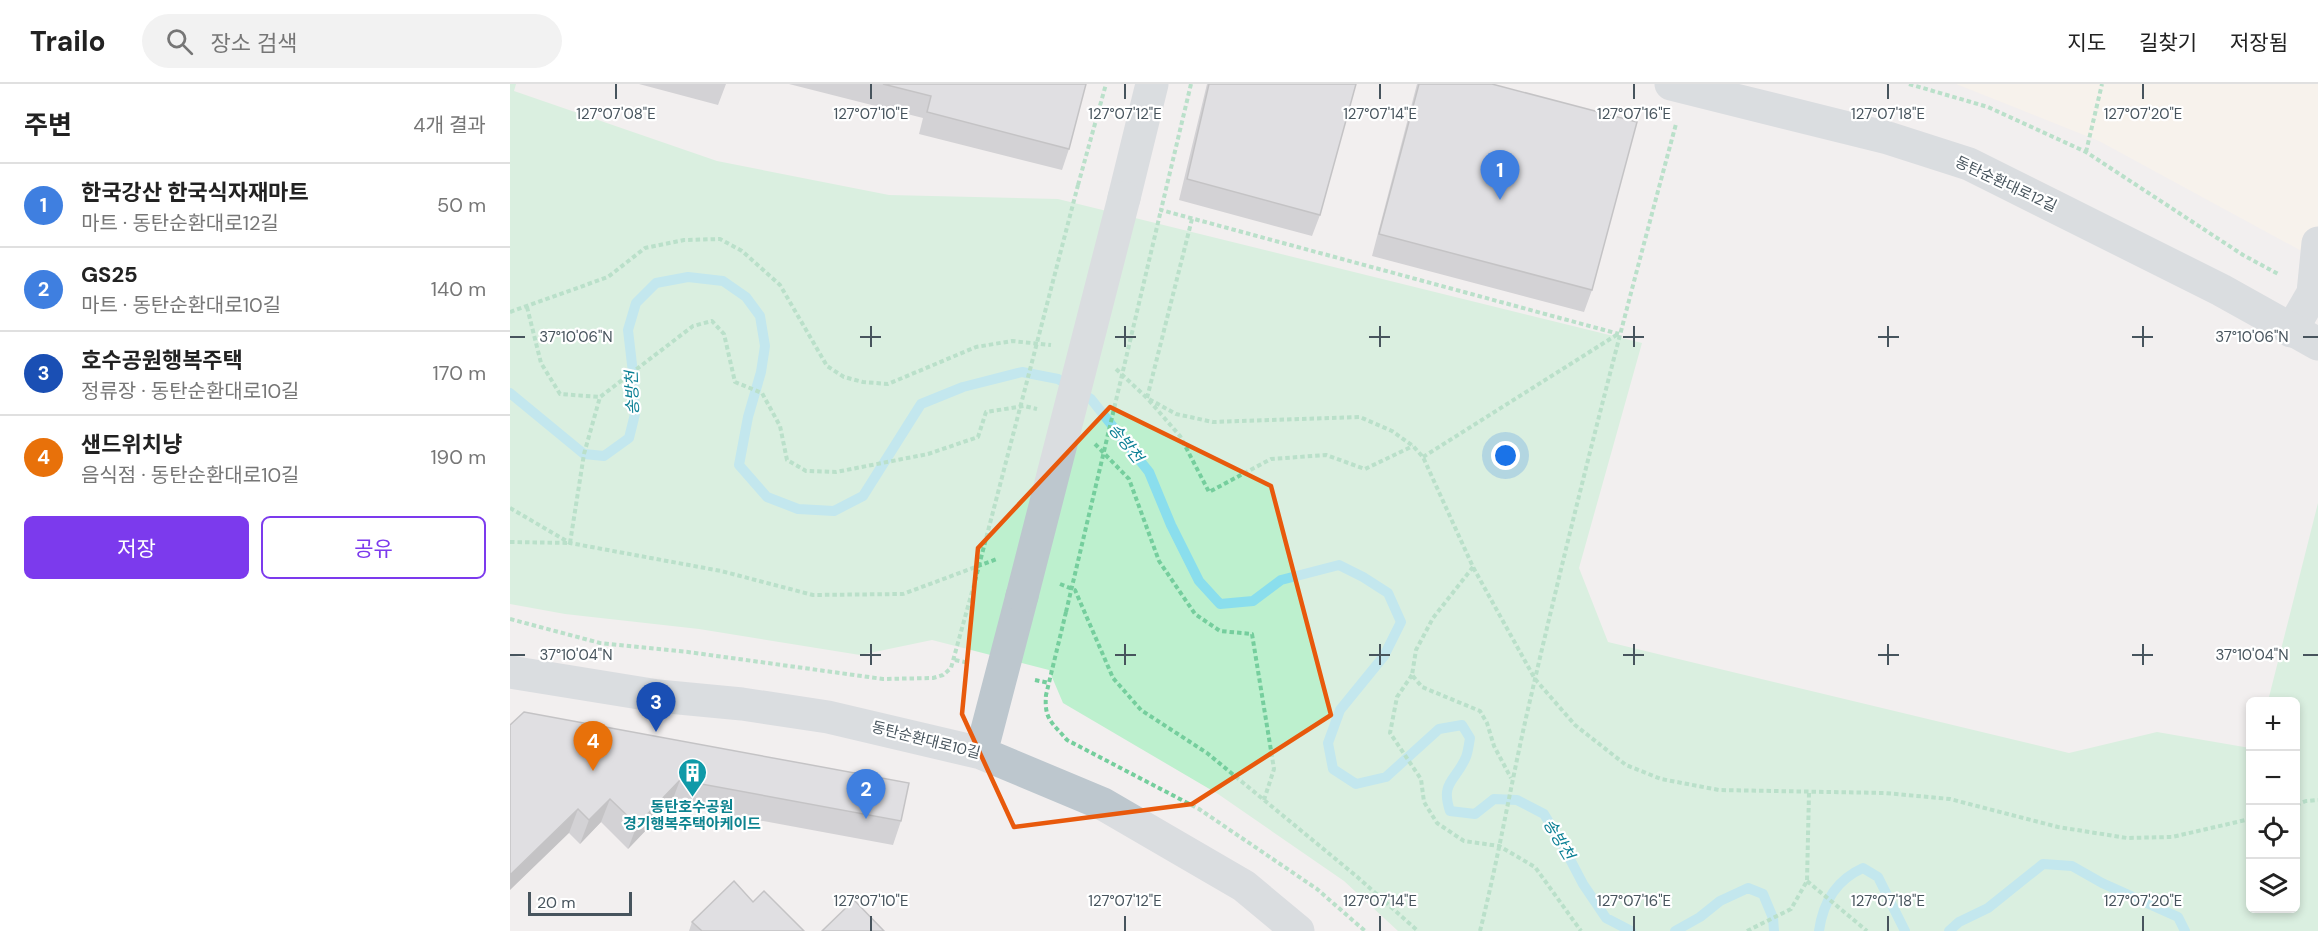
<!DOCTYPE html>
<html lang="ko">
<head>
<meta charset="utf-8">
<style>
  :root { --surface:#fff; --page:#f2f2f2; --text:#222; --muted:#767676; --line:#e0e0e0; --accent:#7c3aed }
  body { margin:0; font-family:"DM Sans","Noto Sans KR",sans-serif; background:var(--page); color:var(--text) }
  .controls { position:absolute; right:18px; bottom:18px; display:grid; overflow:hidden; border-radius:9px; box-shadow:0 3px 9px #0003 }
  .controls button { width:54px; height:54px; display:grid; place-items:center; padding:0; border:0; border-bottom:2px solid var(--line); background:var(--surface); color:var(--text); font:30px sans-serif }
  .scale { position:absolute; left:18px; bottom:15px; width:104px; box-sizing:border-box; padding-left:6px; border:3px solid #47545d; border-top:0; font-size:16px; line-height:21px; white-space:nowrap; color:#47545d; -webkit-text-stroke:4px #fff; paint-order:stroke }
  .you { position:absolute; left:996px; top:372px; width:21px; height:21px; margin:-15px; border:4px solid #fff; border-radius:50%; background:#1a73e8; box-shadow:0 0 0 9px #1a73e833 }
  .badge { display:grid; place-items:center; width:39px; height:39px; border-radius:50%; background:var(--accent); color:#fff; font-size:20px; font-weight:700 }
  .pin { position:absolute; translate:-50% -50px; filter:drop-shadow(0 2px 3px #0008) }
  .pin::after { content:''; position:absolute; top:32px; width:21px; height:18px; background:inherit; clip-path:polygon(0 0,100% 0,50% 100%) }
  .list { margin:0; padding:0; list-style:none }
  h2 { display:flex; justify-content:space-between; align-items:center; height:78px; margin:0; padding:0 24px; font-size:26px }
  h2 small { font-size:20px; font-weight:400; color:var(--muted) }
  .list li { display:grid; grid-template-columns:39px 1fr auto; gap:18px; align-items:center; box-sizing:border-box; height:84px; padding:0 24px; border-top:2px solid var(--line) }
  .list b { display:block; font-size:22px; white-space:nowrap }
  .list p { margin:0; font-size:20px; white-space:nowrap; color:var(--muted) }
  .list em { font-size:20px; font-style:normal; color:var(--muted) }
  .actions { display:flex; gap:12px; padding:18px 24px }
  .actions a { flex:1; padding:14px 0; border:2px solid var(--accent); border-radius:9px; text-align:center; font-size:21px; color:var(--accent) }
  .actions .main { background:var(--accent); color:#fff }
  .icon { flex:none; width:33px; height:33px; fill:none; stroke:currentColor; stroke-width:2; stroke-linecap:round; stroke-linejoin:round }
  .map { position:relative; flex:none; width:1808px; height:847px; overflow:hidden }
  header { display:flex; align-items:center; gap:36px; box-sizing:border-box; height:84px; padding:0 30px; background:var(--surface); border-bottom:2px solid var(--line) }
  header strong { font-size:28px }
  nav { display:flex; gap:33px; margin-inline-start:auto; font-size:21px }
  .search { width:420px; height:54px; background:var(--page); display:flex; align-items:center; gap:15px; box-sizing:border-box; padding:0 21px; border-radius:33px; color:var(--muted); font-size:22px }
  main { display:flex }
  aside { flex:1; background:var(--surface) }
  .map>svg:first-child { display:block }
  .commercial { fill:#fcf5e9 }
  .green { fill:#bdf0ce }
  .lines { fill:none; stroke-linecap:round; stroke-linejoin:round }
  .stream { stroke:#8adeed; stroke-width:10 }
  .path { stroke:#75ce9d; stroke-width:4; stroke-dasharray:4.5 3; stroke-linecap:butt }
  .minor { stroke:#bdc7ce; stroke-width:33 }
  .tertiary { stroke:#bdc7ce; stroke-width:33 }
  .path-bridge { stroke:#75ce9d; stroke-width:4; stroke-dasharray:4.5 3; stroke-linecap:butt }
  .tertiary-bridge { stroke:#bdc7ce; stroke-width:33 }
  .wall { fill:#adafb5 }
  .shaded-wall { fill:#8d8f93 }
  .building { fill:#c9ccd2; stroke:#8d8f93; stroke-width:1.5 }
  .marked { fill:none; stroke:#e8590c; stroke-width:4.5; stroke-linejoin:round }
  .ticks { fill:none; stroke:#47545d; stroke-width:2 }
  .labels { text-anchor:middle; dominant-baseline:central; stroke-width:4.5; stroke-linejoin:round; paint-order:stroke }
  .street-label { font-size:15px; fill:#47545d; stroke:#fff }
  .culture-label { font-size:15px; font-weight:bold; fill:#0d838f; stroke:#fff }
  .water-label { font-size:16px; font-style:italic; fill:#0c8095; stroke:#fff }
  .ticks-label { font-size:15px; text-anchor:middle; fill:#47545d; stroke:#fff; stroke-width:4.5; stroke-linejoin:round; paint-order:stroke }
</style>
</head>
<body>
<header>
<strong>Trailo</strong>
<div class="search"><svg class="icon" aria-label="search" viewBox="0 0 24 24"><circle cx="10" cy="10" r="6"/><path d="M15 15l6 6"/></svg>장소 검색</div>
<nav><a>지도</a><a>길찾기</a><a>저장됨</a></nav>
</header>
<main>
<aside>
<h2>주변<small>4개 결과</small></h2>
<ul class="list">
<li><span class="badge" style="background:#3f7fe0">1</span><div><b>한국강산 한국식자재마트</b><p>마트 · 동탄순환대로12길</p></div><em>50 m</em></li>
<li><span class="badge" style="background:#3f7fe0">2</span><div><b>GS25</b><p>마트 · 동탄순환대로10길</p></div><em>140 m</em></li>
<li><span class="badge" style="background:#1a4fb4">3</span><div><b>호수공원행복주택</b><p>정류장 · 동탄순환대로10길</p></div><em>170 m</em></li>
<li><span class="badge" style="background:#e8710a">4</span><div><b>샌드위치냥</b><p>음식점 · 동탄순환대로10길</p></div><em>190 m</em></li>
</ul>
<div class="actions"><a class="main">저장</a><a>공유</a></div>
</aside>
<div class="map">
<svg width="1808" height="847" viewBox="0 0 1808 847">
  <rect width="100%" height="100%" fill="#f2efef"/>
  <path class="commercial" d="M 1446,0 L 1808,0 L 1808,176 L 1589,57 Z"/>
  <path class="green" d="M 0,0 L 6,0 L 4,7 L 207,77 L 379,111 L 548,115 L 1132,259 L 1069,484 L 1098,558 L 1559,669 L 1647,648 L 1740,664 L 1740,824 L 1786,824 L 1786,618 L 1758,617 L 1808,419 L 1808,847 L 888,847 L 834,797 L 708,710 L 553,619 L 539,586 L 422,556 L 350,571 L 189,545 L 55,530 L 0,520 Z"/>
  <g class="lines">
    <path class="stream" d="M 0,309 L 74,370 L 94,372 L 119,354 L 125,330 L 123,289 L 118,246 L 126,219 L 146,199 L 178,193 L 213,197 L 236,213 L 250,232 L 255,262 L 251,288 L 238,333 L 229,381 L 257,413 L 288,425 L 324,427 L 353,412 L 411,320 L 453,303 L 512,288 L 548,295 L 581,315 L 639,388 L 661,441 L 689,497 L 710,520 L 743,517 L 771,496 L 829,481 L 853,493 L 878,509 L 891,538 L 874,572 L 830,626 L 818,659 L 823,685 L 846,700 L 876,693 L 929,645 L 952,641 L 960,654 C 959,660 958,668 956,673 C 946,697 930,698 940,727 L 965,730 L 984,715 L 1007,716 L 1034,730 L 1052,760 L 1073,800 L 1096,834 L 1121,847
      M 1165,847 L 1190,833 L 1210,817 L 1238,804 L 1253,810 L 1263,834 L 1264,847
      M 1309,847 C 1313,818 1326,796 1353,784 L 1368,793 L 1395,847
      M 1439,847 L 1449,838 L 1478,824 L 1533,780 L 1562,782 L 1592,799 L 1668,833 L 1675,847"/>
    <path class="path" d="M 681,0 L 651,126 L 1109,250
      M 1399,0 L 1478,23 L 1576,68 L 1733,171 L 1770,191
      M 1576,68 L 1592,0
      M 568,101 L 596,0
      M 682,135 L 637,314 L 670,352 L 699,408 L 761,375 L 816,371 L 855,385 L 903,362
      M 17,223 L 31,279 L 50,310 L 90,313
      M 0,228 L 98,193 L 135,164 L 174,156 L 210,155 L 232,167 L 270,201 L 317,282 L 334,293 L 353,298 L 378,300 L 466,263 L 502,257 L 541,261
      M 606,285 L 637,314 L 666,330 L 703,338 L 850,333 L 882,347 L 903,362 L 913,373 L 963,483 L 1025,595 L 1065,641 L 1116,681 L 1151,695 L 1209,706 L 1375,709 L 1440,715 L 1548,743 L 1617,754 L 1662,753 L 1740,735
      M 585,360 L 619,395 L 649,477 L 685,530 L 710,547 L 742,550 L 764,685 L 754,716
      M 913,373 L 1108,250
      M 0,424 L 60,459 L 211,487 L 303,511 L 393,510 L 487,475
      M 0,458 L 60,459 L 74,370 L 90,313 L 183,242 L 202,237 L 214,250 L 225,298 L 252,309 L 270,342 L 277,376 L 296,387 L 326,388 L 418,370 L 468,353 L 476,328 L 514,322 L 527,325
      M 963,483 L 923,534 L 906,566 L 902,591 L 912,603 L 970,627 L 977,639 L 984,662 L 1001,694
      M 550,500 L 565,506 L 603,594 L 631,626 L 697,669 L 845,791 L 908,847
      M 556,528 L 536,611 C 534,636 542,638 557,656 L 689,725 L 807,805 L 855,847
      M 0,535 L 90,559 L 178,568 L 373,595 L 423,594 L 433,591 L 441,584 L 465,497
      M 445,576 L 459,579
      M 902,591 L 887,613 L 880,649 L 911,695 L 914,718 L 927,739 L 954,757 L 989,762 L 1025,783 L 1071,847
      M 525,596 L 539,599
      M 1786,721 L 1796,717 L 1808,716
      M 1297,797 L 1357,847
      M 970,847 C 990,768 1003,687 1022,608 C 1066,417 1115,229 1166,40
      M 1237,847 L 1281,825 L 1297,797 L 1299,708"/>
    <path class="minor" d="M 1781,247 L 1803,209 L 1808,159"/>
    <path class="tertiary" d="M 1161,0 L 1378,54 L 1459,80 L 1711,206 L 1808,260
      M 614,114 L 642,0
      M 0,588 L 148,612 L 232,620 L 318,633 L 471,669 L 593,720 L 734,802 L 788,847
      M 471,669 L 512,512"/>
    <path class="path-bridge" d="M 465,497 L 568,101
      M 556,528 L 651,126"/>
    <path class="tertiary-bridge" d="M 512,512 L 614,114"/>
  </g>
  <path class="wall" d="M 129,0 L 216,0 L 208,21 Z
    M 279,0 L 576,0 L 559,65 L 552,86 L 409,50 L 413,34 Z
    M 697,0 L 846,0 L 810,131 L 802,152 L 669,116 Z
    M 907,0 L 982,0 L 1082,206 L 1074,228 L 862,172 Z
    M 0,641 L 391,737 L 383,761 L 161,720 L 118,765 L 91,738 L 70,760 L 59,749 Z
    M 243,818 L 294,847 L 179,847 L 182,838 Z"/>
  <path class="shaded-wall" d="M 170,696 L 161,720 L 118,765 L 127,741 Z
    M 100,715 L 91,738 L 70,760 L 79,736 Z
    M 68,725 L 59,749 L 0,806 L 0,791 Z"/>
  <path class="building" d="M 373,0 L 576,0 L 559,65 L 417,28 L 421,12 Z
    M 699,0 L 846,0 L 810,131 L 677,95 Z
    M 909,0 L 982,0 L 1127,38 L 1082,206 L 869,150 Z
    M 14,628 L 399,699 L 391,737 L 170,696 L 127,741 L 100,715 L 79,736 L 68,725 L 0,791 L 0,641 Z
    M 224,797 L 243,818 L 254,807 L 294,847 L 192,847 L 182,838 Z
    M 344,816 L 374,847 L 312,847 Z"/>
  <path d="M0 0H1808V847H0ZM 600,323 L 761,402 L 821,631 L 682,720 L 504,743 L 452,630 L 468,464 Z" fill="#f2efef" fill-opacity=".55" fill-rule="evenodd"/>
  <path class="marked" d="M 600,323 L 761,402 L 821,631 L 682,720 L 504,743 L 452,630 L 468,464 Z"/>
  <path class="ticks" d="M 106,0 L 106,15M 361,0 L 361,15M 615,0 L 615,15M 870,0 L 870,15M 1124,0 L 1124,15M 1378,0 L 1378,15M 1633,0 L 1633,15M 361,242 L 361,263M 615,242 L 615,263M 870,242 L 870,263M 1124,242 L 1124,263M 1378,242 L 1378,263M 1633,242 L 1633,263M 0,253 L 15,253M 350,253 L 371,253M 605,253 L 626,253M 859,253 L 880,253M 1113,253 L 1134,253M 1368,253 L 1389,253M 1622,253 L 1643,253M 1793,253 L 1808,253M 361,560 L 361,581M 615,560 L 615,581M 870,560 L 870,581M 1124,560 L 1124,581M 1378,560 L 1378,581M 1633,560 L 1633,581M 0,571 L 15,571M 350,571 L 371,571M 605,571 L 626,571M 859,571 L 880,571M 1113,571 L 1134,571M 1368,571 L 1389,571M 1622,571 L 1643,571M 1793,571 L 1808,571M 361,832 L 361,847M 615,832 L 615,847M 870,832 L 870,847M 1124,832 L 1124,847M 1378,832 L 1378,847M 1633,832 L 1633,847"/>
  <defs>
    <symbol id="building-pin" viewBox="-11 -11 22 30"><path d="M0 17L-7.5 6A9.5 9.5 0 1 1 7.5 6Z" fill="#0f9aa8" stroke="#fff"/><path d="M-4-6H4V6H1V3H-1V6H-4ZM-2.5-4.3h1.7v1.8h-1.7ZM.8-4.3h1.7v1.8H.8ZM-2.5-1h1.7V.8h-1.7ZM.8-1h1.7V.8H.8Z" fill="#fff"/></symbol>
  </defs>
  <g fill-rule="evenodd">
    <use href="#building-pin" x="166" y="672" width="33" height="45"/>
  </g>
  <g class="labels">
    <g class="street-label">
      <text transform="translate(1496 100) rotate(25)">동탄순환대로12길</text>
      <text transform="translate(416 656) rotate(14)">동탄순환대로10길</text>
    </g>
    <g class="culture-label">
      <text x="182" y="723">동탄호수공원<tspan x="182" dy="17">경기행복주택아케이드</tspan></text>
    </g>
    <g class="water-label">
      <text transform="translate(122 309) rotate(-92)">송방천</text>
      <text transform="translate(616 359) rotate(52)">송방천</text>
      <text transform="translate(1049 755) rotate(59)">송방천</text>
    </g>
  </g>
  <g class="ticks-label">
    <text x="106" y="35">127°07'08"E</text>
    <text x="361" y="35">127°07'10"E</text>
    <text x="615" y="35">127°07'12"E</text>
    <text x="870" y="35">127°07'14"E</text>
    <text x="1124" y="35">127°07'16"E</text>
    <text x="1378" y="35">127°07'18"E</text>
    <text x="1633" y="35">127°07'20"E</text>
    <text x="66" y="258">37°10'06"N</text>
    <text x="1742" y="258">37°10'06"N</text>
    <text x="66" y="576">37°10'04"N</text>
    <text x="1742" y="576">37°10'04"N</text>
    <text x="361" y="822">127°07'10"E</text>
    <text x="615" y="822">127°07'12"E</text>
    <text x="870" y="822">127°07'14"E</text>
    <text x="1124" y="822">127°07'16"E</text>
    <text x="1378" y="822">127°07'18"E</text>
    <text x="1633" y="822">127°07'20"E</text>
  </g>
</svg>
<div class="controls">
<button>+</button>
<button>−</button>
<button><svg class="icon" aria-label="locate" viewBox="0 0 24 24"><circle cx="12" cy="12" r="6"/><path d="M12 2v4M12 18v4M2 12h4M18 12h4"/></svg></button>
<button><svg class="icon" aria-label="layers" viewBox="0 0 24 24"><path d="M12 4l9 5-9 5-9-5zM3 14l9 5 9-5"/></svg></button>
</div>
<div class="scale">20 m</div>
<div class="you"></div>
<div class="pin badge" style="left:990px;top:116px;background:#3f7fe0">1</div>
<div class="pin badge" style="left:356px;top:735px;background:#3f7fe0">2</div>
<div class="pin badge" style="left:146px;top:648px;background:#1a4fb4">3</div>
<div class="pin badge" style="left:83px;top:687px;background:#e8710a">4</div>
</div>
</main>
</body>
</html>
